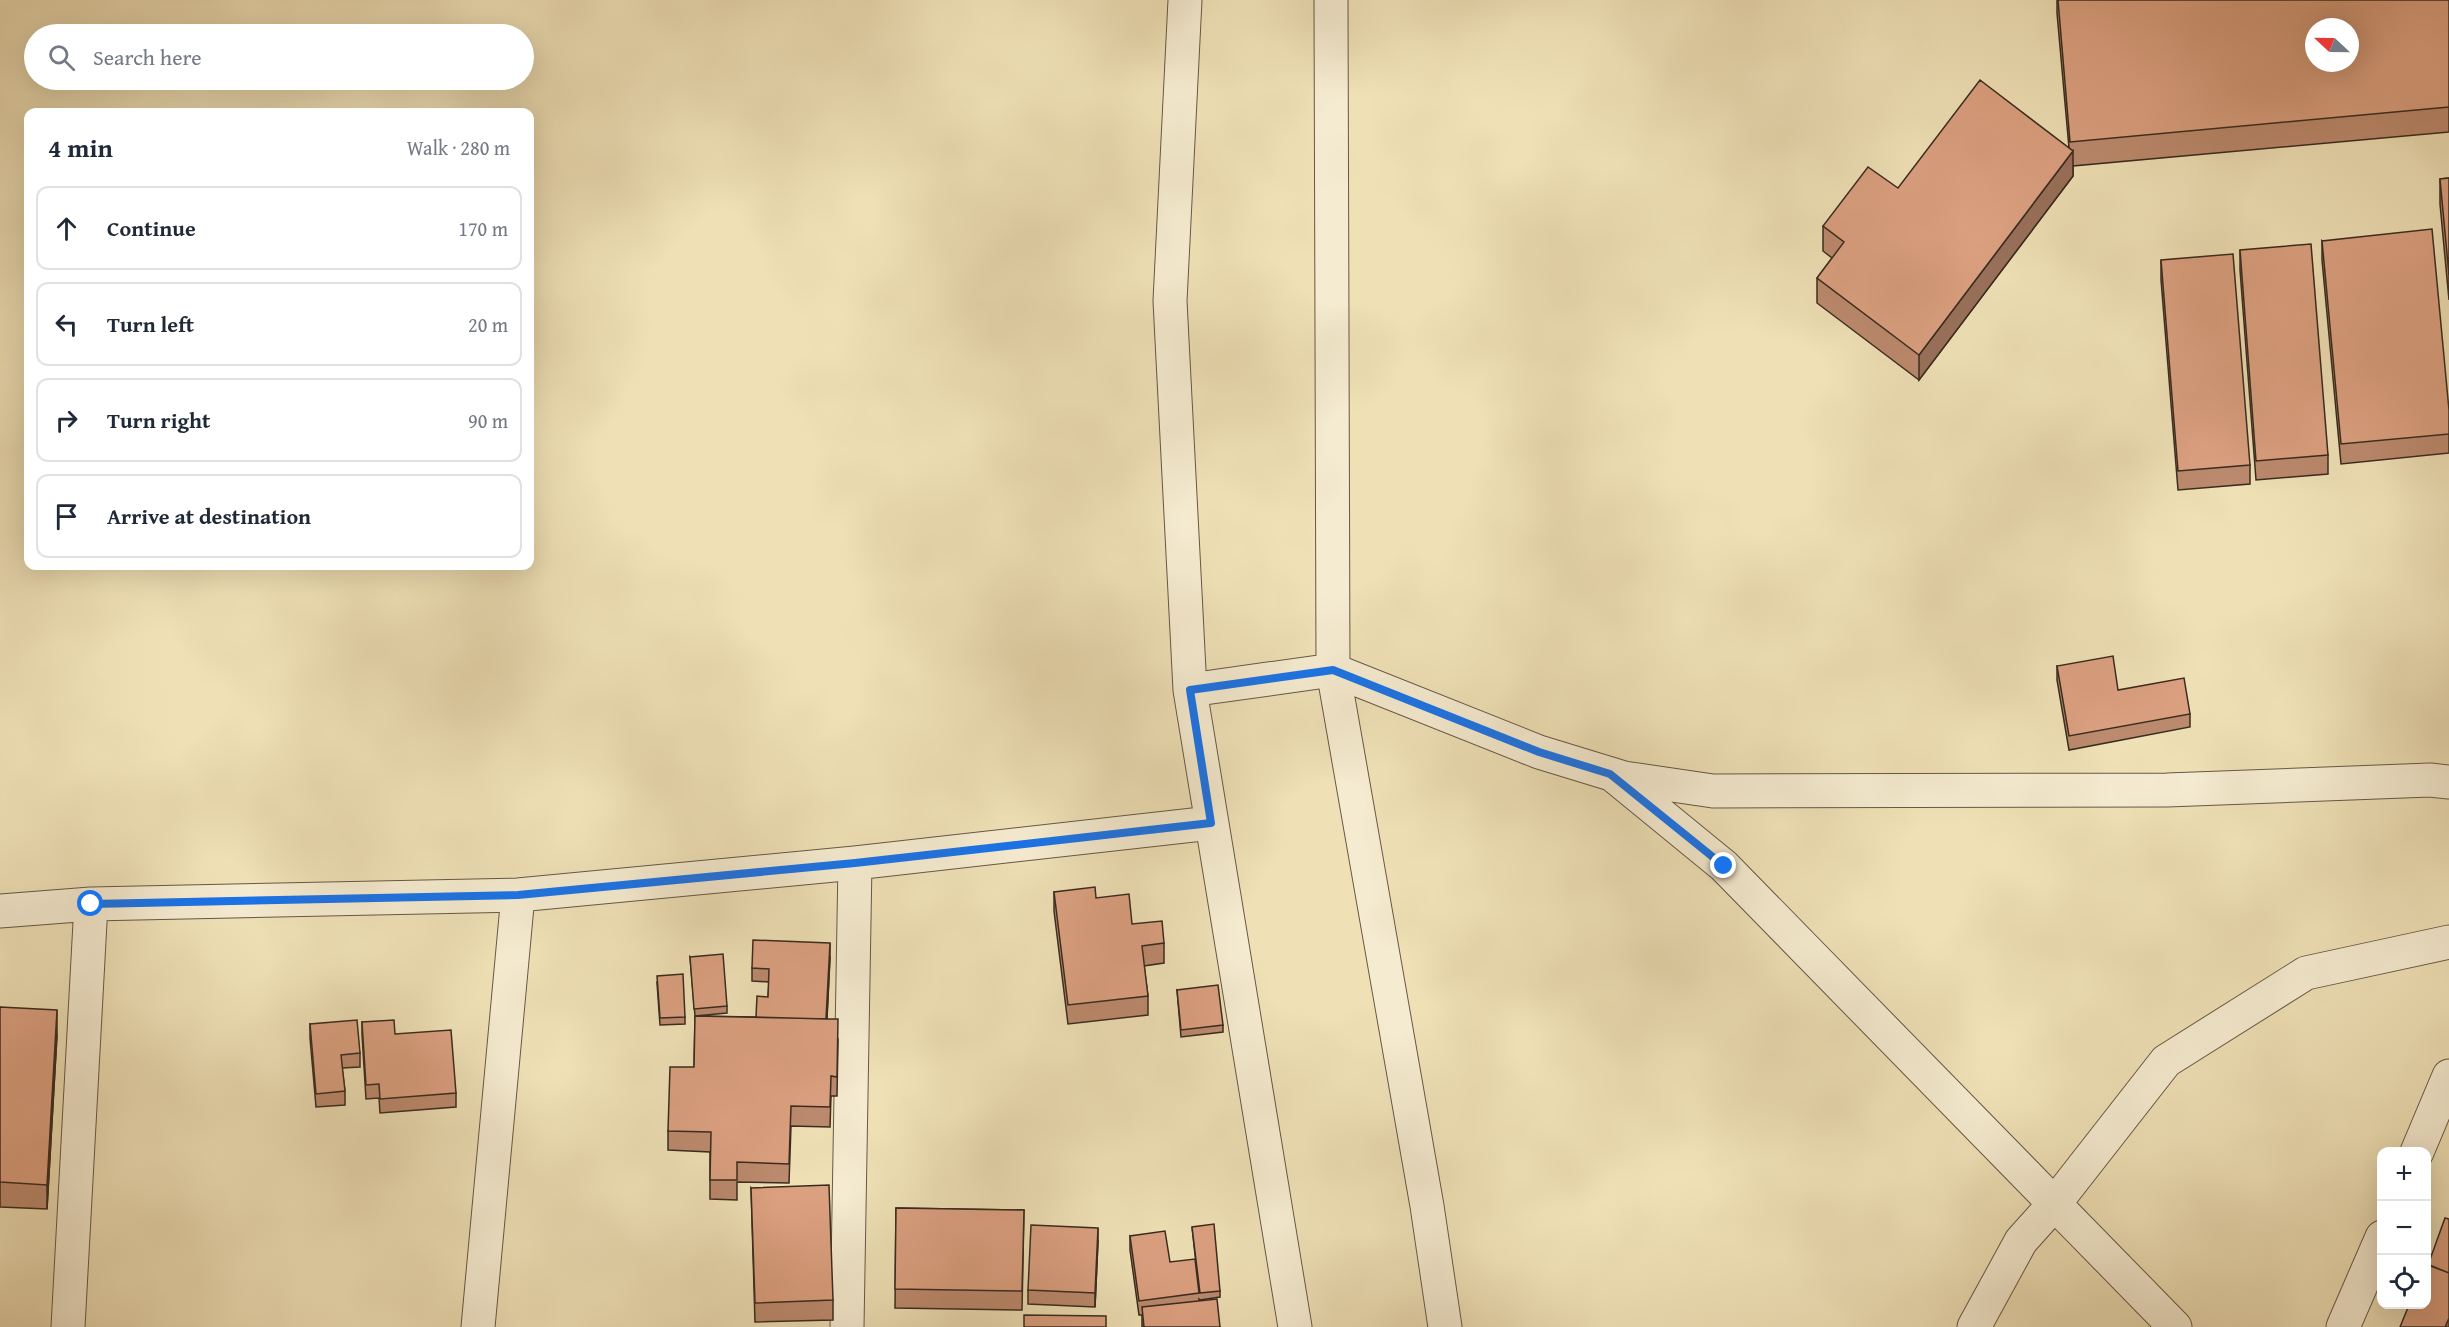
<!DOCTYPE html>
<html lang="en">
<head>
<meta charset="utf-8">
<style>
  :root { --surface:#fff; --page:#f6f6f7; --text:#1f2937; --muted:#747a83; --line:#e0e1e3 }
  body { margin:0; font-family:"Gentium Book Plus",serif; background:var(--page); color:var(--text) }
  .controls { position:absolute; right:18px; bottom:18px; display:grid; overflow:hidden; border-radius:12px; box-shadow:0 6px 24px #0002 }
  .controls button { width:54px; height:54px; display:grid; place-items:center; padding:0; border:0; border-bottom:2px solid var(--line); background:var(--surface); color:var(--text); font:30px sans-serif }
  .compass { position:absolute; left:2305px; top:18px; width:54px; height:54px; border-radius:50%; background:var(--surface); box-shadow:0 6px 24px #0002; rotate:292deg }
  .stop { position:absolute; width:18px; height:18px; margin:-14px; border:4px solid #1a73e8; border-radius:50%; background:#fff }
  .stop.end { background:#1a73e8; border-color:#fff; box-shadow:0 2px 6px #0008 }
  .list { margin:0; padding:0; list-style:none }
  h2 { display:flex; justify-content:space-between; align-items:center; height:78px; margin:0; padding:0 24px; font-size:26px }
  h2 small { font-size:20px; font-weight:400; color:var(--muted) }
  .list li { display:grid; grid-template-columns:39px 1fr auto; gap:18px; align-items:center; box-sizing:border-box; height:84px; margin:0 12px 12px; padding:0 12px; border:2px solid var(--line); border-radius:12px }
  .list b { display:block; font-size:22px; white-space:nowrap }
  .list em { font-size:20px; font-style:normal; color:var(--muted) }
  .icon { flex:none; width:33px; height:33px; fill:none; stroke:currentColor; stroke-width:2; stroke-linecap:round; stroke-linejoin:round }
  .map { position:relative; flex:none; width:2449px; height:1327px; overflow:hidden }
  .search { position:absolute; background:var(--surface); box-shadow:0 6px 24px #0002; left:24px; top:24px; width:510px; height:66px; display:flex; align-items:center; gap:15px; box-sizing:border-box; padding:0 21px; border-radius:33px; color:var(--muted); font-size:22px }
  .panel { position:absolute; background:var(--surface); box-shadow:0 6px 24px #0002; left:24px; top:108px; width:510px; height:462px; border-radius:12px }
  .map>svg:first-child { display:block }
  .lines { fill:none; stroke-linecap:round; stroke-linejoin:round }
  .street-casing { stroke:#665845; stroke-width:35 }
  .street { stroke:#f5ebd0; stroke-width:33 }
  .wall { fill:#bc8a6e; stroke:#392b1f; stroke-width:1.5 }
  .shaded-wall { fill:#99705a; stroke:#392b1f; stroke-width:1.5 }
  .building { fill:#dba080; stroke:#392b1f; stroke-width:1.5; fill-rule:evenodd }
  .route { stroke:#1a73e8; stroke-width:8 }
</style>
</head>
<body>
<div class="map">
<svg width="2449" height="1327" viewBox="0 0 2449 1327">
  <rect width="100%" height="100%" fill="#efe0b6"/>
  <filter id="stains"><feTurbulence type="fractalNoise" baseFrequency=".00333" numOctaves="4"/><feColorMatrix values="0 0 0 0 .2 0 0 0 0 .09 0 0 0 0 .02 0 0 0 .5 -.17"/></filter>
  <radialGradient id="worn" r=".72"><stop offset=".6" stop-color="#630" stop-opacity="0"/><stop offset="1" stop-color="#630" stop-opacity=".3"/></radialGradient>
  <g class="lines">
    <defs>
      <path id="street" d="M 1185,0 L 1170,301 L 1190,690 L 1295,1327
        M 1331,0 L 1333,670 L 1427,1206 L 1445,1327
        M 1190,690 L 1333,670 L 1539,752 L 1624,778 L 1713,791 L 2167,790 L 2430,780 L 2449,782
        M 1614,776 L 1724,866 L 2175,1327
        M 0,911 L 91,904 L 518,895 L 855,863 L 1211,823
        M 2417,1152 L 2449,1076
        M 68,1327 L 91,904
        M 478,1327 L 518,895
        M 847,1327 L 855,863
        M 1974,1327 L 2021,1241 L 2055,1203 L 2166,1061 L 2306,973 L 2449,942
        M 2343,1327 L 2382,1237"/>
    </defs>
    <use href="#street" class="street-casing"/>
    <use href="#street" class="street"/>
  </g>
  <path class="wall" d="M 2057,0 L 2449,0 L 2449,132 L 2073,166 L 2073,176 L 1919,380 L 1817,303 L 1817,278 L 1832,258 L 1823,251 L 1823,226 L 1898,188 L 2069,148 L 2057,13 Z
    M 2449,178 L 2449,300 L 2440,204 L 2440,179 Z
    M 2322,241 L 2449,410 L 2449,453 L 2341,464 L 2322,260 Z
    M 2240,250 L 2328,455 L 2328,474 L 2256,480 L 2240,270 Z
    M 2161,260 L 2250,465 L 2250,484 L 2178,490 L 2161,280 Z
    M 2057,666 L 2118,690 L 2190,714 L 2190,727 L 2069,750 L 2057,680 Z
    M 1054,892 L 1096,898 L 1132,924 L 1164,943 L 1164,963 L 1144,966 L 1148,996 L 1148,1015 L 1068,1024 L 1054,911 Z
    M 690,957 L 727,1006 L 727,1013 L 695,1016 L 756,1017 L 768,997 L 769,982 L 752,981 L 752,968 L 830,957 L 827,1019 L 838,1039 L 837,1096 L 831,1096 L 830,1127 L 791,1126 L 789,1183 L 737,1182 L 737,1200 L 710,1199 L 710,1152 L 668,1150 L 668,1131 L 694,1067 L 695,1016 Z
    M 657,983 L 685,1017 L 685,1024 L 660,1025 Z
    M 1177,990 L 1223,1025 L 1223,1032 L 1181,1037 Z
    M 0,1007 L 57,1035 L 47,1209 L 0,1207 Z
    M 362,1022 L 395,1034 L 456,1093 L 456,1107 L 380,1113 L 379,1098 L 366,1099 L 362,1035 Z
    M 310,1024 L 360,1053 L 360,1067 L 342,1068 L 345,1091 L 345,1105 L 316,1107 L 310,1038 Z
    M 751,1188 L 833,1300 L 833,1320 L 755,1322 Z
    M 896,1208 L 1024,1210 L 1022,1310 L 895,1308 Z
    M 1192,1227 L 1220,1291 L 1220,1297 L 1200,1300 L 1199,1299 L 1199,1300 L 1220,1327 L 1142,1327 L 1142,1315 L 1139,1315 L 1130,1250 L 1130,1236 L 1170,1262 L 1197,1273 Z
    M 1098,1241 L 1095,1307 L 1028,1304 L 1028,1290 Z"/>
  <path class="shaded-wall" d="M 2073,151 L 2073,176 L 1919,380 L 1919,355 Z
    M 830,943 L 830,957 L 826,1036 L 826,1022 Z
    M 57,1010 L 57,1035 L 47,1209 L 47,1185 Z
    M 1098,1228 L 1098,1241 L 1095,1307 L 1095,1293 Z
    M 2449,1318 L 2449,1327 L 2445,1327 Z"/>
  <path class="building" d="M 2058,0 L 2449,0 L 2449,107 L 2070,142 ZM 2314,27 L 2350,27 L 2350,63 L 2314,63 Z
    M 1980,80 L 2073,151 L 1919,355 L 1817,278 L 1844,242 L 1823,226 L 1868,167 L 1898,188 Z
    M 2449,178 L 2449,275 L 2440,179 Z
    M 2432,229 L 2449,410 L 2449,434 L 2341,444 L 2322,241 Z
    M 2311,244 L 2328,455 L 2256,461 L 2240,250 Z
    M 2233,254 L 2250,465 L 2178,471 L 2161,260 Z
    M 2113,656 L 2118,690 L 2184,678 L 2190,714 L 2069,736 L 2057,666 Z
    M 1095,887 L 1096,898 L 1129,894 L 1132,924 L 1162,921 L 1164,943 L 1142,946 L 1148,996 L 1068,1005 L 1054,892 Z
    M 753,940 L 830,943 L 826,1019 L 756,1017 L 757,996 L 768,997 L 769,969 L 752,968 Z
    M 723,954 L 727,1006 L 694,1009 L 690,957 Z
    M 683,974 L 685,1017 L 660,1018 L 657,976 Z
    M 1218,985 L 1223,1025 L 1181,1030 L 1177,990 Z
    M 0,1007 L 57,1010 L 47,1185 L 0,1182 Z
    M 695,1016 L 838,1019 L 837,1077 L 831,1076 L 830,1107 L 791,1106 L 789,1164 L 737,1162 L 737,1180 L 710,1180 L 711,1132 L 668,1131 L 670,1067 L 694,1067 Z
    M 357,1020 L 360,1053 L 341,1055 L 345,1091 L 316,1094 L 310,1024 Z
    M 394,1020 L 395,1034 L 451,1030 L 456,1093 L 380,1099 L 379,1084 L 366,1085 L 362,1022 Z
    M 829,1185 L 833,1300 L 755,1303 L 751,1188 Z
    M 896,1208 L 1024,1210 L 1022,1291 L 895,1289 Z
    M 2445,1218 L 2449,1219 L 2449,1273 L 2428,1265 Z
    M 1214,1224 L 1220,1291 L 1200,1293 L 1192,1227 Z
    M 1031,1225 L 1098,1228 L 1095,1293 L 1028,1290 Z
    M 1165,1231 L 1170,1262 L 1195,1259 L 1199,1293 L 1139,1301 L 1130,1236 Z
    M 2427,1264 L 2449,1273 L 2449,1318 L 2445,1327 L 2400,1327 L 2409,1305 L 2427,1305 Z
    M 1217,1299 L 1220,1327 L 1144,1327 L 1142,1307 Z
    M 1024,1315 L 1106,1316 L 1106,1327 L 1024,1327 Z"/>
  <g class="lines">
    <path class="route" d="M 91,904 L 518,895 L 855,863 L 1211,823 L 1190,690 L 1333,670 L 1539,752 L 1610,774 L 1724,866"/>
  </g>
  <rect width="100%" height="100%" filter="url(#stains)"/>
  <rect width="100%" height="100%" fill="url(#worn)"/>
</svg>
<div class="controls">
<button>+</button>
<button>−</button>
<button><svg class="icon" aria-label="locate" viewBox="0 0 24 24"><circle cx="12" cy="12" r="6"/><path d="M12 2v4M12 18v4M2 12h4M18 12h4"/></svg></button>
</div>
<svg class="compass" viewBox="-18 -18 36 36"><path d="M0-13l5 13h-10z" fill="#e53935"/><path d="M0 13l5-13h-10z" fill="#747a83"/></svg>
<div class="stop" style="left:91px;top:904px"></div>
<div class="stop end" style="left:1724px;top:866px"></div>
<div class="search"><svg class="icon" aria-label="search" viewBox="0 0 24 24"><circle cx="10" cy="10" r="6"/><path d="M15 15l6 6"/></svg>Search here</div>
<section class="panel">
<h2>4 min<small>Walk · 280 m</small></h2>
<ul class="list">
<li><svg class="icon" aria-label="ahead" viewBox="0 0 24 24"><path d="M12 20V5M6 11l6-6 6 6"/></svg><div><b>Continue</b></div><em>170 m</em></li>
<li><svg class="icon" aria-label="left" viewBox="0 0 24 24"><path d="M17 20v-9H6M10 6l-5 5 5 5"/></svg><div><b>Turn left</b></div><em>20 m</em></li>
<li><svg class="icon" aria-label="right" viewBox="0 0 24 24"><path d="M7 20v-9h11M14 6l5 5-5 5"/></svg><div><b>Turn right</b></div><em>90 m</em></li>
<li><svg class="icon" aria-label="arrive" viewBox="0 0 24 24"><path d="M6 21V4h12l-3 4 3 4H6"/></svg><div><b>Arrive at destination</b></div></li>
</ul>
</section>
</div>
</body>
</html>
